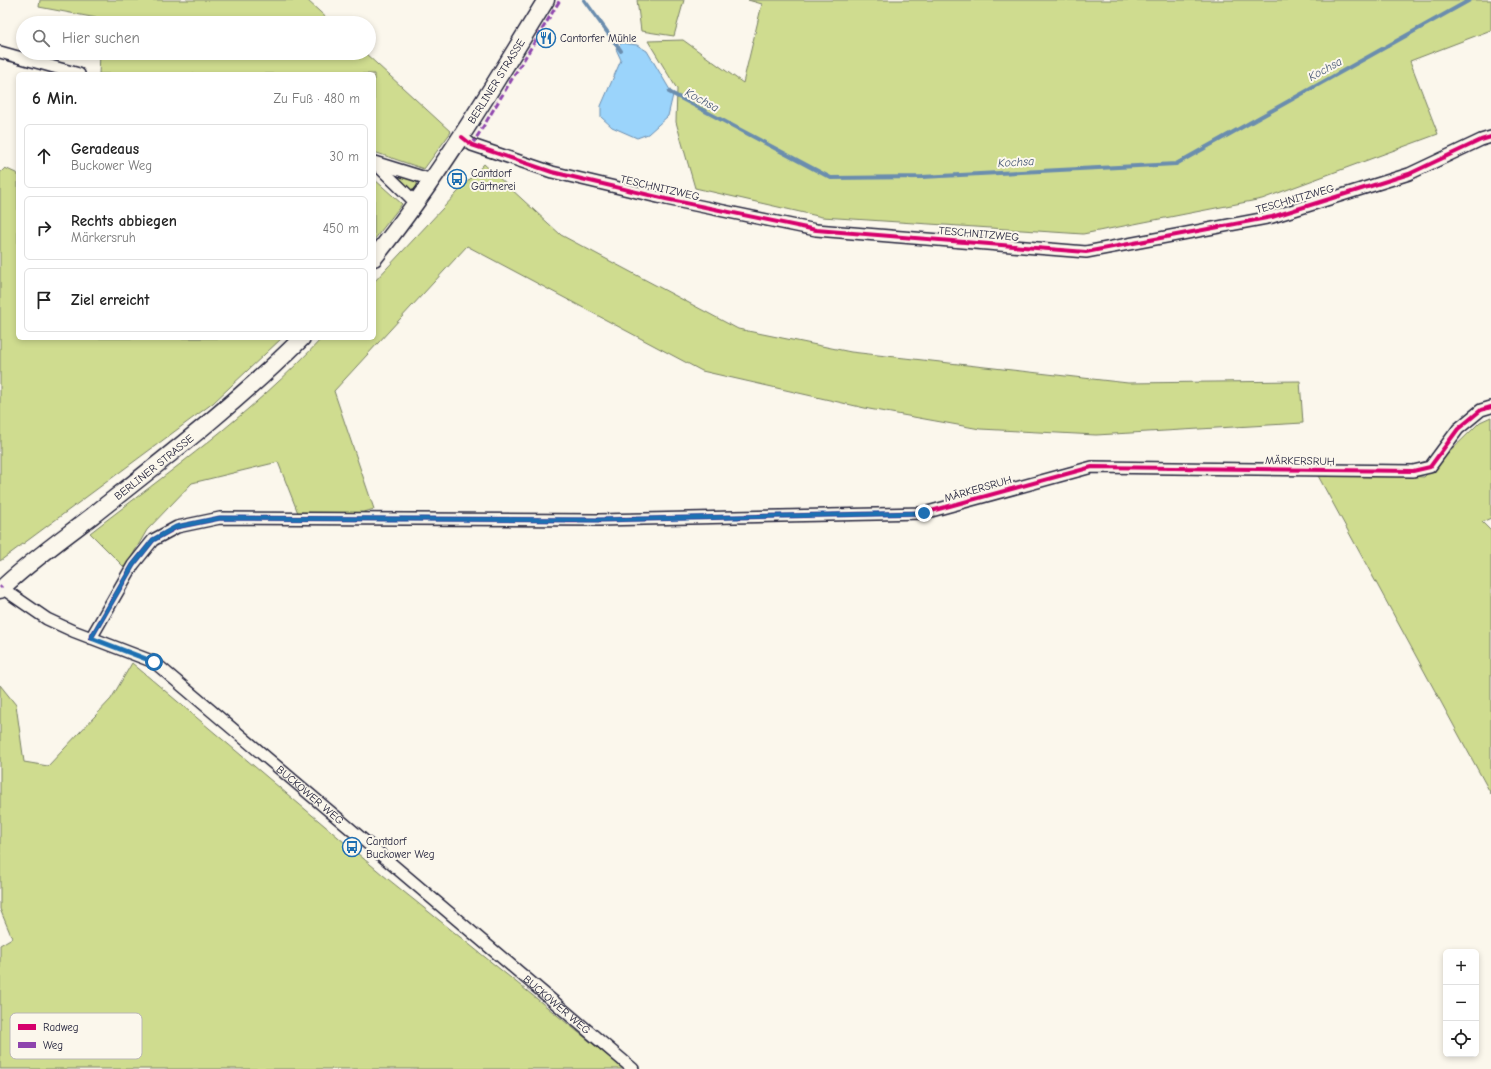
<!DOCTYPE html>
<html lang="de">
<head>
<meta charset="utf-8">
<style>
  :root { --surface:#fff; --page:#f2f2f2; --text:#222; --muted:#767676; --line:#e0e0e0 }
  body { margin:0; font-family:"Comic Neue",sans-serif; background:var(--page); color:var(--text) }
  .controls { position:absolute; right:12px; bottom:12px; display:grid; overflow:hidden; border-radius:6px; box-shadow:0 2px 6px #0003 }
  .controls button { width:36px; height:36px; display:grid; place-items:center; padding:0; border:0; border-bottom:1px solid var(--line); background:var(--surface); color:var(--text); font:20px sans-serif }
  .stop { position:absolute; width:12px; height:12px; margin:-9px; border:3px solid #1f6fb2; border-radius:50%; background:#fff }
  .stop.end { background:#1f6fb2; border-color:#fff; box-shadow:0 1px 4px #0008 }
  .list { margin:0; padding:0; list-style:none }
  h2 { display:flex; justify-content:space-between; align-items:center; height:52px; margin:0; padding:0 16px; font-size:17px }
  h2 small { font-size:13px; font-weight:400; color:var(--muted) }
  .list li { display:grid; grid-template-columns:26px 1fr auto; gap:12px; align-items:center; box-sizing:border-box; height:64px; margin:0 8px 8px; padding:0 8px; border:1px solid var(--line); border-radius:6px }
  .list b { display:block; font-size:15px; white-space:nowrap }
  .list p { margin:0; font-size:13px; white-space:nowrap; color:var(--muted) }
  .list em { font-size:13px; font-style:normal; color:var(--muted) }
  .icon { flex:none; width:22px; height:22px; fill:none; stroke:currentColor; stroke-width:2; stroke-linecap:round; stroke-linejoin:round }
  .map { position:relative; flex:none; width:1491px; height:1069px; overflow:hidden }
  .search { position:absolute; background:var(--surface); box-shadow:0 2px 6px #0003; left:16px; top:16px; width:360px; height:44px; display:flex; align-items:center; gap:10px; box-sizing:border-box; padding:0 14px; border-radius:22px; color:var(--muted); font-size:15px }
  .panel { position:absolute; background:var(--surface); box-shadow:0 2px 6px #0003; left:16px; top:72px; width:360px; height:268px; border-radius:6px }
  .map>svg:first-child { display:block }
  .green { fill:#cfdc8f; stroke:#787f65 }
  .water { fill:#9bd4fb; stroke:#6b8dae }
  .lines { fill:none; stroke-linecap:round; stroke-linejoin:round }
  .stream { stroke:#6b8dae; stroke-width:4 }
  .street-casing { stroke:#22223b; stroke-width:14 }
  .secondary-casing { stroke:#22223b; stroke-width:19 }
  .street { stroke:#fbf7ec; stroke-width:11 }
  .secondary { stroke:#fbf7ec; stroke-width:16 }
  .quiet { stroke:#8e44ad; stroke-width:3; stroke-dasharray:6 3; stroke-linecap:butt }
  .cycleway-casing { stroke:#fbf7ec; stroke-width:6 }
  .cycleway { stroke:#d6006c; stroke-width:4 }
  .route { stroke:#1f6fb2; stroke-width:5 }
  .labels { text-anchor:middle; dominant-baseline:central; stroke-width:4; stroke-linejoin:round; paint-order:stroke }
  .poi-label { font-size:11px; fill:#22223b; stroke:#fbf7ec; text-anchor:start }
  .street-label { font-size:11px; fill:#22223b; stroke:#fbf7ec }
  .water-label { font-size:12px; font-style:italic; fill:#465775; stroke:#fbf7ec }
  .key { fill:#fbf7ec; stroke:#bab7b7; stroke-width:1 }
  .key-label { font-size:11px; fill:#22223b }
</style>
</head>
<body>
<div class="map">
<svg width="1491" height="1069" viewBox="0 0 1491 1069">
  <rect width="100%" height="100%" fill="#fbf7ec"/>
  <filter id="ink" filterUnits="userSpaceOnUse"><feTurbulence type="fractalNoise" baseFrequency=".025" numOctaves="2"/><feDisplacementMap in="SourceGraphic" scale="8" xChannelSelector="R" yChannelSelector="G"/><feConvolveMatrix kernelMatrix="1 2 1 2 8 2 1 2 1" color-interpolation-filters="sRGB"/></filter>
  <g filter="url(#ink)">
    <path class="green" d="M 40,0 L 307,0 L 332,23 L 102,23 L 102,19 L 39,7 Z
      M 637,0 L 684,0 L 674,36 L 641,31 Z
      M 748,0 L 1491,0 L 1491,30 L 1410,61 L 1438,134 L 1262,199 L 1083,234 L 822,217 L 695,188 L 676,122 L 677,89 L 648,41 L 683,40 L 743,83 L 762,4 Z
      M 100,53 L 365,53 L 451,132 L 424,169 L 374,152 L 374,74 L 99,74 Z
      M 484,164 L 561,235 L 738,329 L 851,352 L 1128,383 L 1300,381 L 1303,423 L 1096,435 L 980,429 L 869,409 L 702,371 L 467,246 L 334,391 L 374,509 L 361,513 L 298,513 L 278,462 L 192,483 L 147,530 L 125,568 L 90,533 C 170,471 253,413 322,338 L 374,338 L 374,282 Z
      M 5,168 L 18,174 L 18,338 L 282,338 L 213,403 L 0,561 L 0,173 Z
      M 391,171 L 417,180 L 417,186 L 413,190 L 409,189 L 390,175 Z
      M 374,179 L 402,204 L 374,240 Z
      M 1491,417 L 1491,518 L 1482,522 L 1491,531 L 1491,794 L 1316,472 L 1424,477 L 1480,422 Z
      M 132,663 L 383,875 L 624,1069 L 0,1069 L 0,945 L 12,938 L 0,909 L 0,685 L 16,705 L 24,762 L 48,766 L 111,699 Z"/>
    <path class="water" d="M 622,43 L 637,45 L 647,51 L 673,95 L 668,116 L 648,134 L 637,138 L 612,127 L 601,117 L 601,106 L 621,60 L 616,49 Z"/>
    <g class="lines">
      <path class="stream" d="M 584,0 L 621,51
        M 669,92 L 831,178 L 922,177 L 1176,164 L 1470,0"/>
      <defs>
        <g id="street">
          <path d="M 0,52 L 79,74"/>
          <path d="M 462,137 L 472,145 L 552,172 L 666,199 L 816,230 L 1086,252 L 1272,217 L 1409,174 L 1481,140 L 1491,137"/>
          <path d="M 374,162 L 432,180"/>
          <path d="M 376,164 L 416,203"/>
          <path id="s1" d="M 2,588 L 47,619 L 73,631 L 154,662 L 633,1069"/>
          <path d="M 91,638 L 133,565 L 153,540 L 177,527 L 220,518 L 599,520 L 924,513 L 1092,467 L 1413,471 L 1430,467 L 1458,429 L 1481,410 L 1491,407"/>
        </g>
        <g id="secondary">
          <path id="s2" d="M 374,258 C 439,177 492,88 546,0"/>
          <path id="s3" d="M 0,590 C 28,563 61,540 92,516 C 164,459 237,403 302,338"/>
        </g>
      </defs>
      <use href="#street" class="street-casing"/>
      <use href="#secondary" class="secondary-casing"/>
      <use href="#street" class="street"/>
      <use href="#secondary" class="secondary"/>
      <path class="quiet" d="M 472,145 L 560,0
        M 0,586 L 2,588"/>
      <defs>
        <path id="cycleway" d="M 462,137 L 472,145 L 552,172 L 666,199 L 816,230 L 1086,252 L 1272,217 L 1409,174 L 1481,140 L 1491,137
          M 91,638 L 133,565 L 153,540 L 177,527 L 220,518 L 599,520 L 924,513 L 1092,467 L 1413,471 L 1430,467 L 1458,429 L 1481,410 L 1491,407"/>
      </defs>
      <use href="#cycleway" class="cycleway-casing"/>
      <use href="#cycleway" class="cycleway"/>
    </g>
  </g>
  <g class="lines" filter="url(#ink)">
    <path class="route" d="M 154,662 L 91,638 L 133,565 L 153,540 L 176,527 L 220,518 L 599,520 L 924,513"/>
  </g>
  <defs>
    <symbol id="restaurant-ring" viewBox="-11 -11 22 22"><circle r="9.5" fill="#fbf7ec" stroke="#1f6fb2" stroke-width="1.5"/><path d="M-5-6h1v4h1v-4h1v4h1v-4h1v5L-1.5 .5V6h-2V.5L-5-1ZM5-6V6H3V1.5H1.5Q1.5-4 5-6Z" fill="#1f6fb2"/></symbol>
    <symbol id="bus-ring" viewBox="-11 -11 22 22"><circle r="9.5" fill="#fbf7ec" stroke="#1f6fb2" stroke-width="1.5"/><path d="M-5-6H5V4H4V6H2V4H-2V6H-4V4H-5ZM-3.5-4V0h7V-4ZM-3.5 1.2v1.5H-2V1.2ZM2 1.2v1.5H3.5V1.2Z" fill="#1f6fb2"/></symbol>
  </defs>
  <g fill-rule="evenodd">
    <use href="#restaurant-ring" x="535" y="27" width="22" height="22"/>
    <use href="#bus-ring" x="446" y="168" width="22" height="22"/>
    <use href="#bus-ring" x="341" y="836" width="22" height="22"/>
  </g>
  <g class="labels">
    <g class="poi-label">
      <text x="560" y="38">Cantorfer Mühle</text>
      <text x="471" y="173">Cantdorf<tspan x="471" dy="13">Gärtnerei</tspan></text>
      <text x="366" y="841">Cantdorf<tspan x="366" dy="13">Buckower Weg</tspan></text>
    </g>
    <g class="street-label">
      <text stroke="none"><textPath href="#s2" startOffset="215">BERLINER STRASSE</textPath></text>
      <text transform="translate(660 188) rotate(13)">TESCHNITZWEG</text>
      <text transform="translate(1295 199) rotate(-16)">TESCHNITZWEG</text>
      <text transform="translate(979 234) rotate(5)">TESCHNITZWEG</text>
      <text transform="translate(1300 461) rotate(1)">MÄRKERSRUH</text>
      <text stroke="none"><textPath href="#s3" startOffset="197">BERLINER STRASSE</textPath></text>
      <text transform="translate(978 489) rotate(-16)">MÄRKERSRUH</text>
      <text stroke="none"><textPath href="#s1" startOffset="375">BUCKOWER WEG</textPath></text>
      <text stroke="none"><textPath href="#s1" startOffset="699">BUCKOWER WEG</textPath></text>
    </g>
    <g class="water-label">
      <text transform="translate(1325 69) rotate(-29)">Kochsa</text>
      <text transform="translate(702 100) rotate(28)">Kochsa</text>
      <text transform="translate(1016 162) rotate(-3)">Kochsa</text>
    </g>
  </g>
  <rect x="10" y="1013" width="132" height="46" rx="6" class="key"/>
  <rect x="18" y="1024" width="18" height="6" fill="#d6006c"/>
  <rect x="18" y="1042" width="18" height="6" fill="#8e44ad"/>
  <g class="key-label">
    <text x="43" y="1031">Radweg</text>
    <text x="43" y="1049">Weg</text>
  </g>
</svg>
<div class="controls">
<button>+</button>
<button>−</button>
<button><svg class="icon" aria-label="locate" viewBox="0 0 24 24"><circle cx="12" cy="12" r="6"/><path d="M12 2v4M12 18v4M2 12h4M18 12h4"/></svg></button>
</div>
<div class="stop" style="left:154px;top:662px"></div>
<div class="stop end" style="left:924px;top:513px"></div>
<div class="search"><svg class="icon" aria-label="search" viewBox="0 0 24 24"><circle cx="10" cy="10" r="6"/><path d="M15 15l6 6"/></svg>Hier suchen</div>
<section class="panel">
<h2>6 Min.<small>Zu Fuß · 480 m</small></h2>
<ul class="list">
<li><svg class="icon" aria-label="ahead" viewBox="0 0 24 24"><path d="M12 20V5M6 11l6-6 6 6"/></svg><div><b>Geradeaus</b><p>Buckower Weg</p></div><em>30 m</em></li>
<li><svg class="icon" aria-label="right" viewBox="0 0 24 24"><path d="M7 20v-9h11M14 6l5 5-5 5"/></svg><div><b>Rechts abbiegen</b><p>Märkersruh</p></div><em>450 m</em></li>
<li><svg class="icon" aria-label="arrive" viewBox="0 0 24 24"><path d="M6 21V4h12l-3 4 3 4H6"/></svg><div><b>Ziel erreicht</b></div></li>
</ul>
</section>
</div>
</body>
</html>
